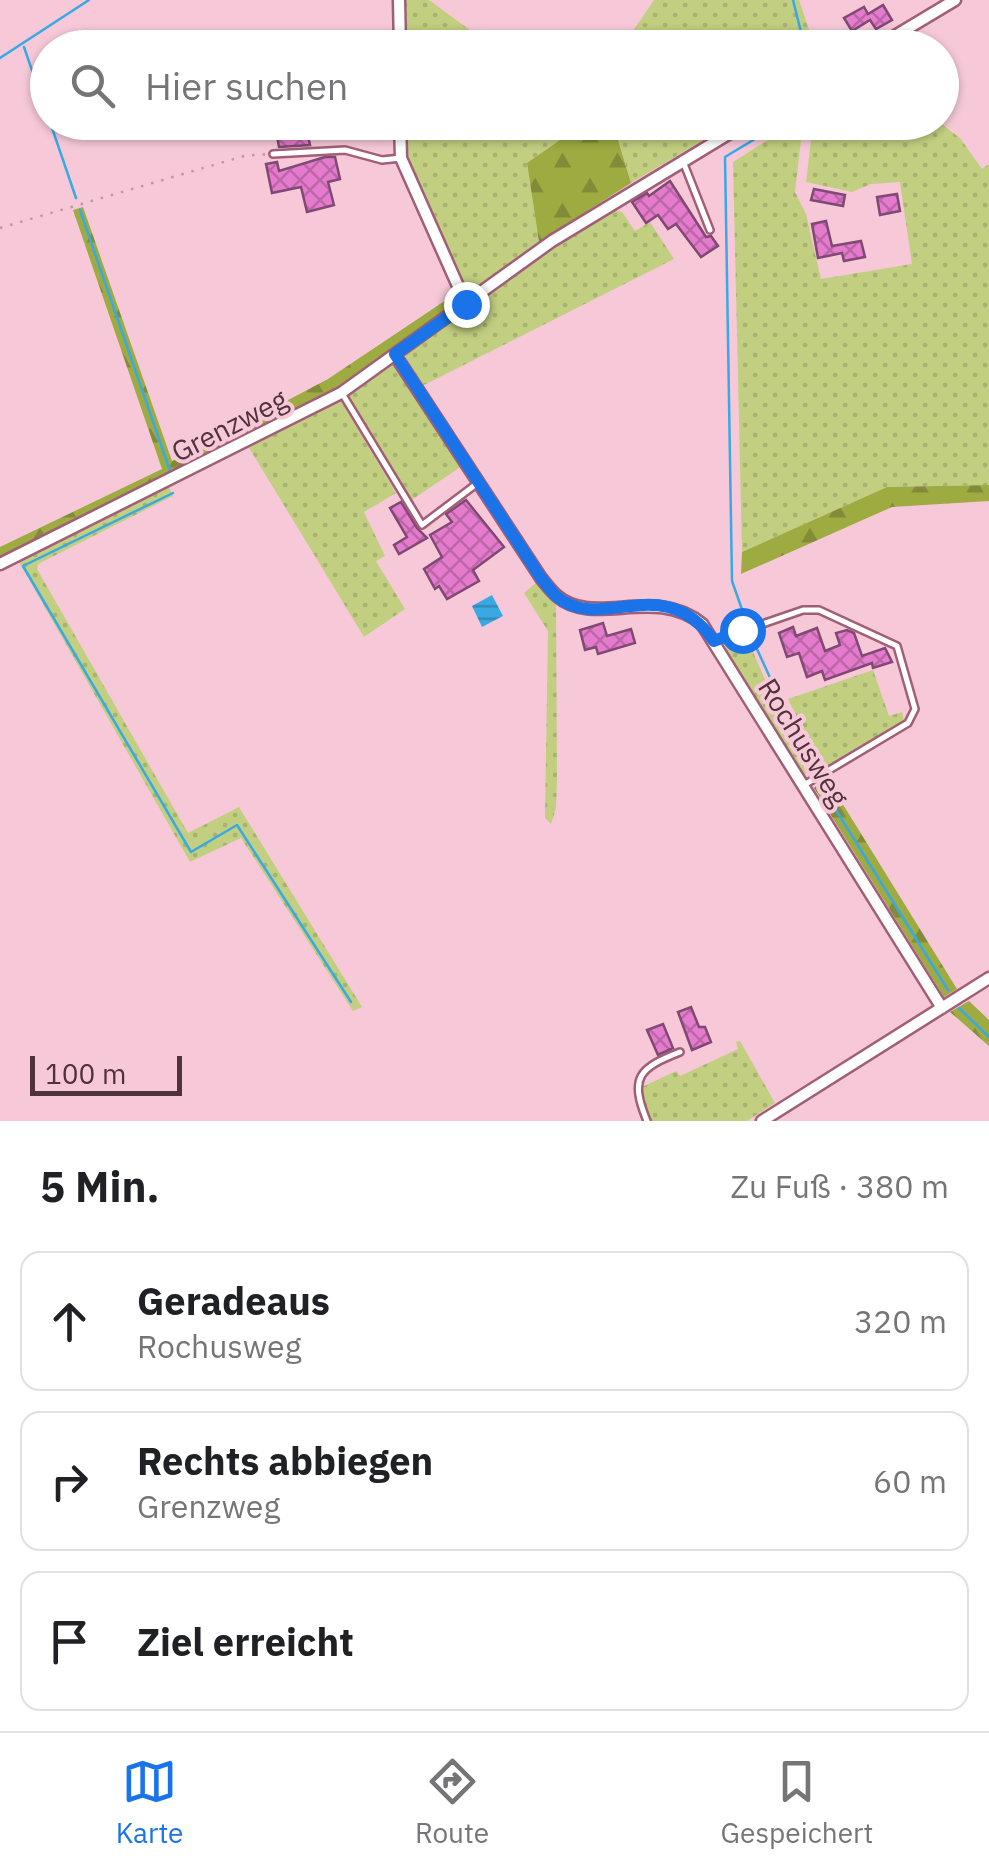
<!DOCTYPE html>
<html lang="de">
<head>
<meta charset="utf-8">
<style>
  :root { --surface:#fff; --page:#f2f2f2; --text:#202124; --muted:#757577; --line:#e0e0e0; --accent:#1a73e8 }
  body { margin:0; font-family:"IBM Plex Sans",sans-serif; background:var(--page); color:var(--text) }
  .scale { position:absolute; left:30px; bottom:25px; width:152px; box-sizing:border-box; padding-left:10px; border:5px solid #50323d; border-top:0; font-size:28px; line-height:35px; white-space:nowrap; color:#50323d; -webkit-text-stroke:8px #f7c9d8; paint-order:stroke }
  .stop { position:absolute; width:30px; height:30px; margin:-22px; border:8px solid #1a73e8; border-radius:50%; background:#fff }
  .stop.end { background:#1a73e8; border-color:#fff; box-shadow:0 2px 10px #0008 }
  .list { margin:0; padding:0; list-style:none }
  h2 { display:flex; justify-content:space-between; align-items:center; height:130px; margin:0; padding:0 40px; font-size:42px }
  h2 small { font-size:32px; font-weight:400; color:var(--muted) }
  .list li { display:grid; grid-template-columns:65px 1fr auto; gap:30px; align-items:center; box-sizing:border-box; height:140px; margin:0 20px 20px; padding:0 20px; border:2px solid var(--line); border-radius:20px }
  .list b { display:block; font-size:38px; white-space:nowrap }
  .list p { margin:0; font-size:32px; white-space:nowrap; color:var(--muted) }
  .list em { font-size:32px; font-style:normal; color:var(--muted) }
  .icon { flex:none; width:55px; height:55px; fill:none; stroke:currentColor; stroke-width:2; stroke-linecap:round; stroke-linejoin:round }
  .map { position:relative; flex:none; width:989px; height:1121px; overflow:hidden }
  .search { position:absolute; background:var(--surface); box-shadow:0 2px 8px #0004; left:30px; right:30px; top:30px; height:110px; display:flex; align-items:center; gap:25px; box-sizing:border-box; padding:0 35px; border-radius:55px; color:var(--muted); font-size:38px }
  .sheet { height:610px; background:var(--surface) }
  nav { display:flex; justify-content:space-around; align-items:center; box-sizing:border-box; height:140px; border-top:2px solid var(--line); background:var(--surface); font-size:28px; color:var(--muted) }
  nav a { display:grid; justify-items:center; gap:5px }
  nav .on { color:var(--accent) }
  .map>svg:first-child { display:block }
  .grass { fill:url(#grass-dots) }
  .forest { fill:url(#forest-firs) }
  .water { fill:url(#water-rules) }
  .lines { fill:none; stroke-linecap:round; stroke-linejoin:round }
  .stream { stroke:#39a9e4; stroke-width:2.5 }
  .building { fill:url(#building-cross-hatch); stroke:#7f4973; stroke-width:2.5 }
  .lane-casing { stroke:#a15e77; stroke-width:10 }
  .street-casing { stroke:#a15e77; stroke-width:15 }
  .path { stroke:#c097a5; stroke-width:2.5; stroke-dasharray:2.5 8; stroke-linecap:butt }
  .lane { stroke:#fff; stroke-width:5 }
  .street { stroke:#fff; stroke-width:10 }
  .route { stroke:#1a73e8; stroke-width:12 }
  .labels { text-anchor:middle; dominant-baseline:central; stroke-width:8; stroke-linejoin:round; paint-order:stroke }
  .street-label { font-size:28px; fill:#50323d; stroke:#f7c9d8 }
</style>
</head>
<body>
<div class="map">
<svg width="989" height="1121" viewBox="0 0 989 1121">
  <defs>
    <pattern id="grass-dots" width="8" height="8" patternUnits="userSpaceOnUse" patternTransform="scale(2.5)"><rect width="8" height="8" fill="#c2cf81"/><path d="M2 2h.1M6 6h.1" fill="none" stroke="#a8b270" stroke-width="1.8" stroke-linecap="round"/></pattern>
    <pattern id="forest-firs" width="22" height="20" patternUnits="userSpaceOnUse" patternTransform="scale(2.5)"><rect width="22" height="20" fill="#9dab41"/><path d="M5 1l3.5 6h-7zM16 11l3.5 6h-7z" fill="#828c38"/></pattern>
    <pattern id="water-rules" width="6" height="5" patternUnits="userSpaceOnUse" patternTransform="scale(2.5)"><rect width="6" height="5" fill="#39a9e4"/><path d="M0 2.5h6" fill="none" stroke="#328aba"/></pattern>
    <pattern id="building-cross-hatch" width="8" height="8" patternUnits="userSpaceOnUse" patternTransform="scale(2.5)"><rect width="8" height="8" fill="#e57bcd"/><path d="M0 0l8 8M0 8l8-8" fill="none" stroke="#bc65a8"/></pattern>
  </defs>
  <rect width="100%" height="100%" fill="#f7c9d8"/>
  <path class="grass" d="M 404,0 L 429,0 L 493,47 L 405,47 Z
    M 654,0 L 799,0 L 815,47 L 622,47 Z
    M 613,122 L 732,122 L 732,123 L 631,183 Z
    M 407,123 L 584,123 L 527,163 L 539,242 L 474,291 L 464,286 L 408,156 Z
    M 794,123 L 803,123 L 795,192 L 806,214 L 821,279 L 912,264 L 900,182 L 871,184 L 852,192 L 806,182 L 813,123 L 940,123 L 960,138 L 982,169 L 989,164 L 989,485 L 887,487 L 742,552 L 733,162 Z
    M 612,210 L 622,212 L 635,231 L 650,222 L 674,259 L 422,386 L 406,358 L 407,349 L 553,246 Z
    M 388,362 L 397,362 L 462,466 L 410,501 L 345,393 Z
    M 339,398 L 396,493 L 364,512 L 385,556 L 376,561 L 405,609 L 364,637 L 248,446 Z
    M 169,487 L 173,496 L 38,564 L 37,569 L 188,833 L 239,807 L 362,1007 L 353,1011 L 241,838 L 190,862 L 19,562 Z
    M 538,581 L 556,600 L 557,778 L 556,808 L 551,824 L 545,818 L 548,631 L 524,593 Z
    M 745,634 L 807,774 L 804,774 L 726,650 L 729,642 Z
    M 873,670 L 889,716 L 902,712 L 904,721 L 822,770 L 788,699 Z
    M 740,1041 L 775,1103 L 747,1121 L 651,1121 L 640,1088 L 676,1071 L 680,1076 L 738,1049 L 736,1042 Z"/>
  <path class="forest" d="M 584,123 L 613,123 L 631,183 L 539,242 L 527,163 Z
    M 83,207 L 172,461 L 328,379 L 455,294 L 455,306 L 338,389 L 0,560 L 0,547 L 162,469 L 73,210 Z
    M 989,485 L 989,501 L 892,507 L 741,574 L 742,552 L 887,487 Z
    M 826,777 L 957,989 L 944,997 L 814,788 Z
    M 969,1001 L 989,1020 L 989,1046 L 950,1012 Z"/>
  <path class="water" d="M 492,595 L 503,616 L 482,627 L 472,606 Z"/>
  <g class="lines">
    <path class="stream" d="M 793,0 L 805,48
      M 24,47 L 48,117
      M 0,58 L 89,0
      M 50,122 L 76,198
      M 80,210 L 170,471
      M 173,493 L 23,566 L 191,852 L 237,825 L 351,1002
      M 745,618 L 732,581 L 725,157 L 783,122
      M 752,638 L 812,770
      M 821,786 L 948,990
      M 959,1008 L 989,1037"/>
  </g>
  <path class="building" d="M 883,5 L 892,20 L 876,29 L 870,20 L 852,31 L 844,18 L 864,7 L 868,14 Z
    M 306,122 L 350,122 L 351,131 L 308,136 L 310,145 L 279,147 L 276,131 L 306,125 Z
    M 325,157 L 335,157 L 340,179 L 328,182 L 334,205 L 307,212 L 301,187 L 272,193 L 266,164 L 277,162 L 279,171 Z
    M 670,181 L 706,237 L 711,236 L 718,246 L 701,257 L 676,224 L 668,229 L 658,215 L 646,223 L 632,202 L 647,193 L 649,196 Z
    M 814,189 L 845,195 L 843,206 L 811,200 Z
    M 897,194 L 900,211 L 880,215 L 877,197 Z
    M 826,221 L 832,246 L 861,241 L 865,257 L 844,261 L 842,253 L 818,258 L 812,224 Z
    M 466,500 L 504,547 L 473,570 L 479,581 L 447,599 L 439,586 L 435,589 L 424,569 L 442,557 L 430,535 L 452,522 L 446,514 Z
    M 401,502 L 417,528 L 427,538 L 399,554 L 394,545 L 407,537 L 390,508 Z
    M 603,623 L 607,636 L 631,629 L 635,643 L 598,654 L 596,647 L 585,650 L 580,630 Z
    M 793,627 L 796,636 L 817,628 L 825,651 L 840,645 L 836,633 L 847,630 L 854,633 L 862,656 L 885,648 L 892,662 L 873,668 L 872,663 L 825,680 L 822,671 L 807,677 L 799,653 L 787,657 L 779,633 Z
    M 691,1007 L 699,1027 L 705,1027 L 711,1042 L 692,1050 L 678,1012 Z
    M 663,1024 L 673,1048 L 658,1055 L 647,1030 Z"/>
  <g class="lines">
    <defs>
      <path id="lane" d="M 273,154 L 345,150 L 382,160 L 401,158
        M 684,164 L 710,230
        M 343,395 L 422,525 L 479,482
        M 716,640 L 803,610 L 819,610 L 897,646 L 915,709 L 908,723 L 804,785
        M 647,1121 C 629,1077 639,1068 680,1052"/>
      <path id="street" d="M 399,0 L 400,48
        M 875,48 L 955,0
        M 400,122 L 401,158 L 466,304
        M 395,355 L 541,578 C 546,584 551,591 557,596 C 594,628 655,585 702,624 L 942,1008
        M 0,564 L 341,393 L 552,241 L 748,122
        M 762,1121 L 989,978"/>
    </defs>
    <use href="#lane" class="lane-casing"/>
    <use href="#street" class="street-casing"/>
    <path class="path" d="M 0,228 L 244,156 L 268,154"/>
    <use href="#lane" class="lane"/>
    <use href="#street" class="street"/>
  </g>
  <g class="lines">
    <path class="route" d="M 466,304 L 395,354 L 541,578 C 546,584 551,591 556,596 C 601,635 662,568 714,641 L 742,630"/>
  </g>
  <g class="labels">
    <g class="street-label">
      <text transform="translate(229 425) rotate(-27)">Grenzweg</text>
      <text transform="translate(804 742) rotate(58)">Rochusweg</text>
    </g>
  </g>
</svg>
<div class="scale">100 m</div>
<div class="stop" style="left:742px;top:630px"></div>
<div class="stop end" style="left:466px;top:304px"></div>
<div class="search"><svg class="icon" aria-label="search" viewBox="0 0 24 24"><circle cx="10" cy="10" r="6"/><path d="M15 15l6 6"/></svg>Hier suchen</div>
</div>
<section class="sheet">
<h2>5 Min.<small>Zu Fuß · 380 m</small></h2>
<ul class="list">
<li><svg class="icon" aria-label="ahead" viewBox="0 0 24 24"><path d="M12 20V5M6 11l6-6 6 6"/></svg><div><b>Geradeaus</b><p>Rochusweg</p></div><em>320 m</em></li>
<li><svg class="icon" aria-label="right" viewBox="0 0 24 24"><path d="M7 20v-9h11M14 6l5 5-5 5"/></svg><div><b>Rechts abbiegen</b><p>Grenzweg</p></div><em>60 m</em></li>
<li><svg class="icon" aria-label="arrive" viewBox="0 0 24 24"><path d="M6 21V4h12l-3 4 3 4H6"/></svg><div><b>Ziel erreicht</b></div></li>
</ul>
</section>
<nav>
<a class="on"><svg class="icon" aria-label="map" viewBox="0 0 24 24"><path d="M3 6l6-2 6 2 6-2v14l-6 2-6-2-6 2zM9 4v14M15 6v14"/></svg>Karte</a>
<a><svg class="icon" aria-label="directions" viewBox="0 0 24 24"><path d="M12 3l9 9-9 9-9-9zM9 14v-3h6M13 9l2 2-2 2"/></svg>Route</a>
<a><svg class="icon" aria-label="saved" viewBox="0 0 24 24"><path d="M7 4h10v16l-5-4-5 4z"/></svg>Gespeichert</a>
</nav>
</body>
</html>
